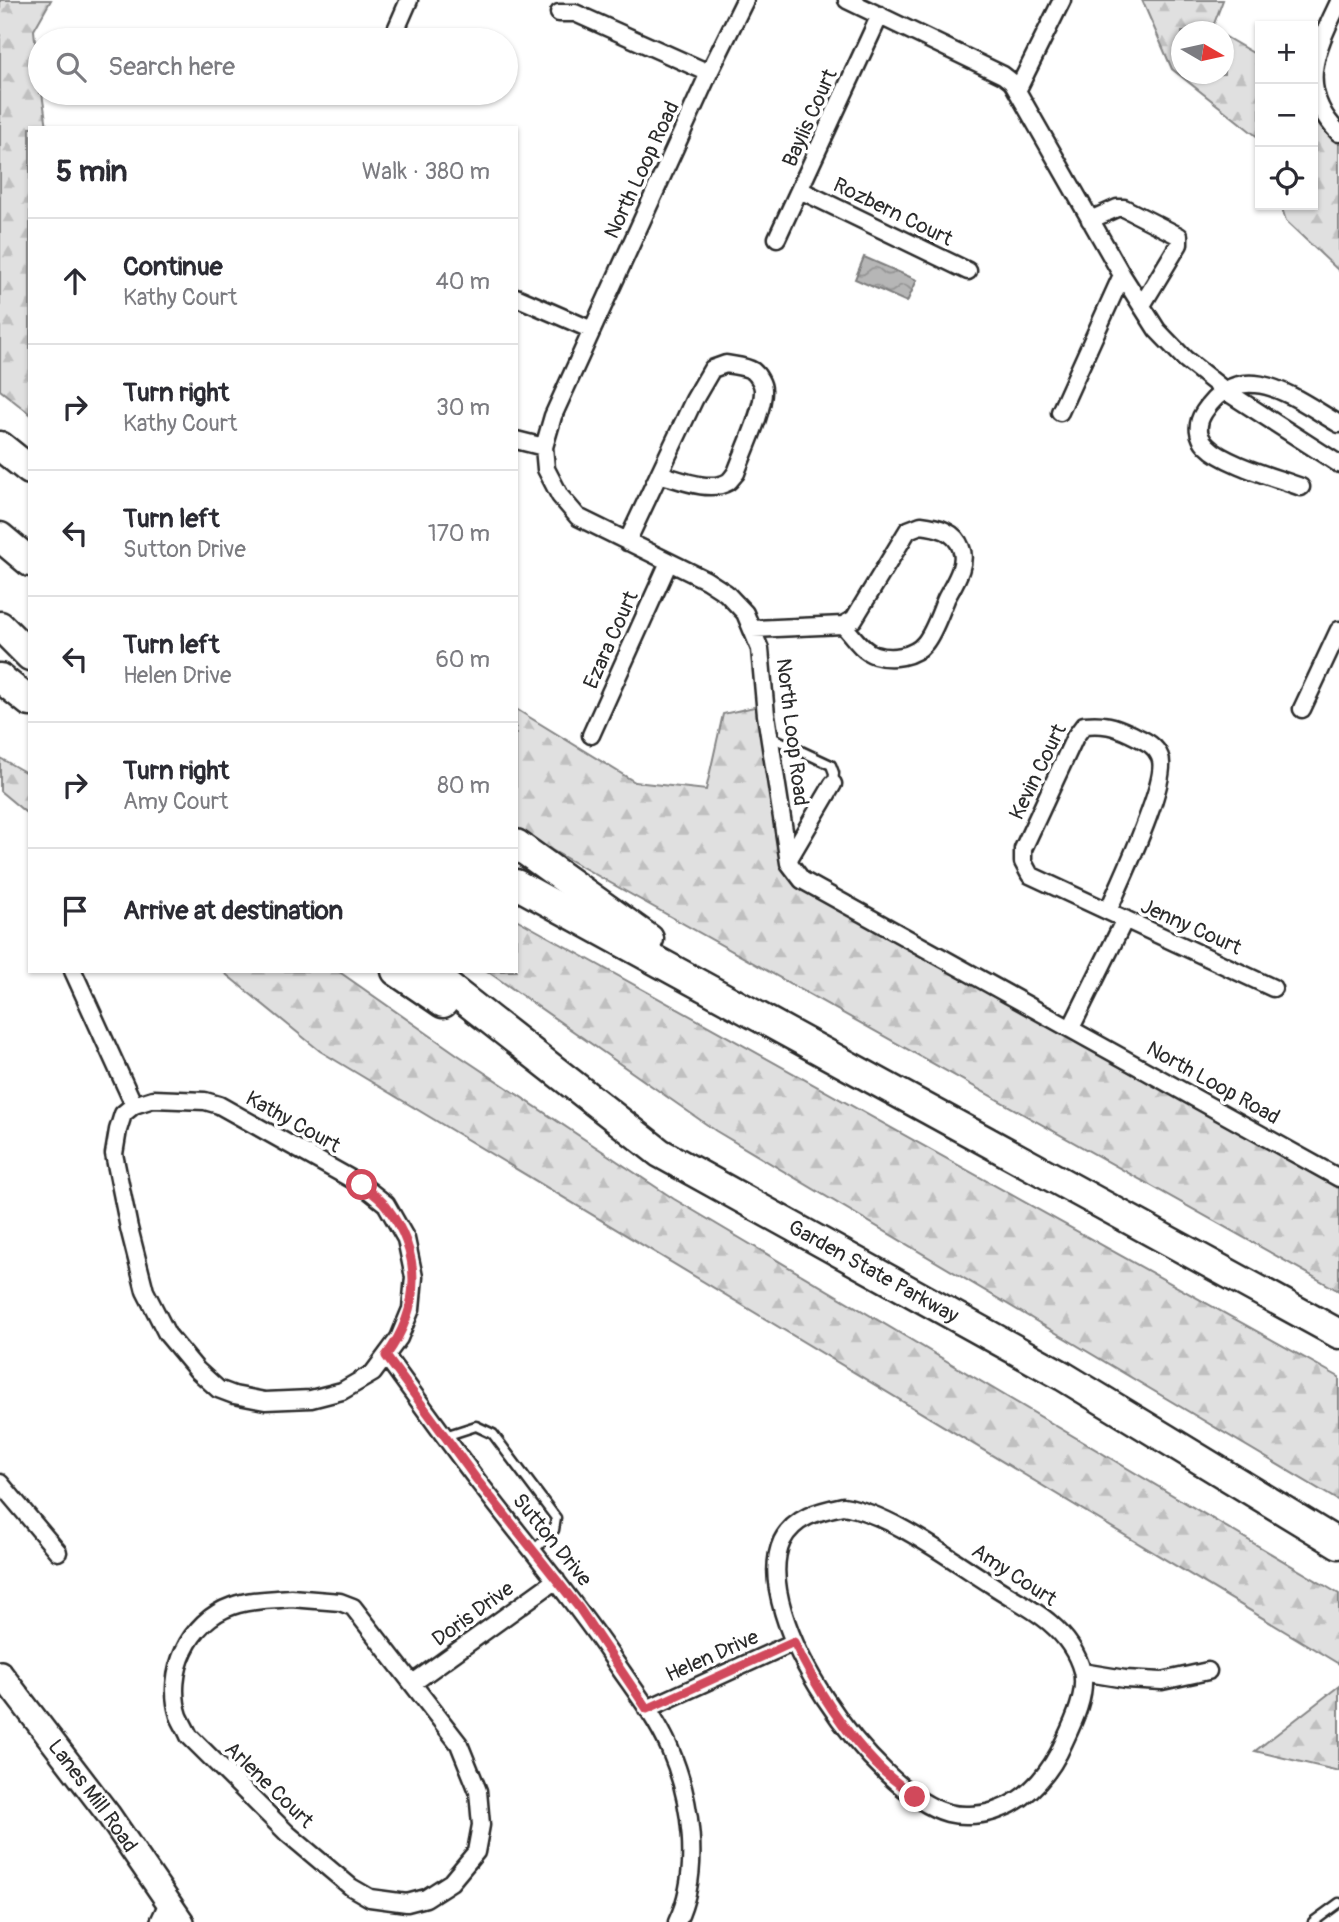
<!DOCTYPE html>
<html lang="en">
<head>
<meta charset="utf-8">
<style>
  :root { --surface:#fff; --page:#f7f7f7; --text:#2b2b33; --muted:#7c7c81; --line:#e1e1e2 }
  body { margin:0; font-family:Pangolin,sans-serif; background:var(--page); color:var(--text) }
  .controls { position:absolute; right:21px; top:21px; display:grid; overflow:hidden; border-radius:0px; box-shadow:0 2px 5px #0004 }
  .controls button { width:63px; height:63px; display:grid; place-items:center; padding:0; border:0; border-bottom:2px solid var(--line); background:var(--surface); color:var(--text); font:35px sans-serif }
  .compass { position:absolute; left:1171px; top:21px; width:63px; height:63px; border-radius:50%; background:var(--surface); box-shadow:0 2px 5px #0004; rotate:99deg }
  .stop { position:absolute; width:21px; height:21px; margin:-16px; border:5px solid #d1495b; border-radius:50%; background:#fff }
  .stop.end { background:#d1495b; border-color:#fff; box-shadow:0 2px 7px #0008 }
  .list { margin:0; padding:0; list-style:none }
  h2 { display:flex; justify-content:space-between; align-items:center; height:91px; margin:0; padding:0 28px; font-size:30px }
  h2 small { font-size:23px; font-weight:400; color:var(--muted) }
  .list li { display:grid; grid-template-columns:46px 1fr auto; gap:21px; align-items:center; box-sizing:border-box; height:126px; padding:0 28px; border-top:2px solid var(--line) }
  .list b { display:block; font-size:26px; white-space:nowrap }
  .list p { margin:0; font-size:23px; white-space:nowrap; color:var(--muted) }
  .list em { font-size:23px; font-style:normal; color:var(--muted) }
  .icon { flex:none; width:38px; height:38px; fill:none; stroke:currentColor; stroke-width:2; stroke-linecap:round; stroke-linejoin:round }
  .map { position:relative; flex:none; width:1339px; height:1922px; overflow:hidden }
  .search { position:absolute; background:var(--surface); box-shadow:0 2px 5px #0004; left:28px; top:28px; width:490px; height:77px; display:flex; align-items:center; gap:18px; box-sizing:border-box; padding:0 24px; border-radius:38px; color:var(--muted); font-size:26px }
  .panel { position:absolute; background:var(--surface); box-shadow:0 2px 5px #0004; left:28px; top:126px; width:490px; height:847px; border-radius:0px }
  .map>svg:first-child { display:block }
  .forest { fill:url(#forest-firs); stroke:#868686; stroke-width:2 }
  .water { fill:url(#water-waves); stroke:#7e7e7e; stroke-width:2 }
  .lines { fill:none; stroke-linecap:round; stroke-linejoin:round }
  .lane-casing { stroke:#2b2b2b; stroke-width:13 }
  .street-casing { stroke:#2b2b2b; stroke-width:21 }
  .secondary-casing { stroke:#2b2b2b; stroke-width:28 }
  .highway-casing { stroke:#2b2b2b; stroke-width:33 }
  .lane { stroke:#fff; stroke-width:8 }
  .street { stroke:#fff; stroke-width:16 }
  .secondary { stroke:#fff; stroke-width:23 }
  .highway { stroke:#fff; stroke-width:28 }
  .route { stroke:#d1495b; stroke-width:9 }
  .labels { text-anchor:middle; dominant-baseline:central; stroke-width:7; stroke-linejoin:round; paint-order:stroke }
  .street-label { font-size:21px; fill:#2b2b2b; stroke:#fff }
</style>
</head>
<body>
<div class="map">
<svg width="1339" height="1922" viewBox="0 0 1339 1922">
  <defs>
    <pattern id="forest-firs" width="22" height="20" patternUnits="userSpaceOnUse" patternTransform="scale(1.75)"><rect width="22" height="20" fill="#e0e0e0"/><path d="M5 1l3.5 6h-7zM16 11l3.5 6h-7z" fill="#c0c0c0"/></pattern>
    <pattern id="water-waves" width="16" height="10" patternUnits="userSpaceOnUse" patternTransform="scale(1.75)"><rect width="16" height="10" fill="#b6b6b6"/><path d="M0 5q4-4 8 0t8 0" fill="none" stroke="#949494"/></pattern>
  </defs>
  <rect width="100%" height="100%" fill="#fff"/>
  <filter id="ink" filterUnits="userSpaceOnUse"><feTurbulence type="fractalNoise" baseFrequency=".0143" numOctaves="2"/><feDisplacementMap in="SourceGraphic" scale="14" xChannelSelector="R" yChannelSelector="G"/><feConvolveMatrix kernelMatrix="1 2 1 2 8 2 1 2 1" color-interpolation-filters="sRGB"/></filter>
  <g filter="url(#ink)">
    <path class="forest" d="M 0,0 L 51,0 L 34,30 L 40,93 L 42,93 L 47,127 L 52,128 L 30,128 L 30,414 L 0,390 Z
      M 1142,0 L 1223,0 L 1212,29 L 1215,31 L 1182,32 L 1182,74 L 1224,74 L 1224,36 L 1260,57 L 1260,142 L 1259,138 L 1172,69 Z
      M 1313,87 L 1339,134 L 1339,271 L 1286,221 L 1281,205 L 1313,205 Z
      M 763,705 L 795,874 L 1339,1180 L 1339,1291 L 516,830 L 516,709 L 635,782 L 706,790 L 723,714 Z
      M 0,758 L 30,775 L 30,816 L 0,791 Z
      M 516,919 L 1339,1377 L 1339,1501 L 716,1131 L 487,971 L 516,971 Z
      M 222,971 L 338,971 L 458,1055 L 674,1199 L 1339,1594 L 1339,1664 L 320,1051 Z
      M 1339,1686 L 1339,1771 L 1255,1751 Z"/>
    <path class="water" d="M 864,257 L 917,280 L 907,302 L 855,279 Z"/>
    <g class="lines">
      <defs>
        <path id="lane" d="M 769,736 L 831,765 L 834,773 L 833,784
          M 445,1436 L 476,1426 L 493,1434 L 556,1518 L 554,1530 L 533,1551
          M 1313,1922 L 1339,1903"/>
        <path id="street" d="M 745,0 L 709,73 L 553,416 L 544,447 L 546,469 L 560,496 L 578,517 L 706,580 L 726,593 L 745,613 L 760,649 L 766,715 L 789,863 L 802,880 L 1339,1178
          M 847,0 L 1003,75 L 1012,82 L 1122,275 L 1157,330 L 1185,359 L 1224,390 L 1339,464
          M 1339,2 C 1317,48 1295,89 1339,133
          M 559,13 L 575,13 L 709,73
          M 395,32 L 409,0
          M 1017,91 L 1062,0
          M 800,190 L 968,271
          M 1090,220 L 1117,208 L 1124,208 L 1179,236 L 1179,244 L 1142,305
          M 777,238 L 880,15
          M 516,297 L 592,330
          M 726,364 C 735,366 745,366 753,371 C 758,375 763,384 763,390 C 764,410 743,453 736,473 C 733,476 731,480 728,482 C 709,493 678,479 659,474 L 694,400 L 712,369 Z
          M 1060,412 L 1122,275
          M 516,440 L 544,447
          M 1301,487 C 1277,478 1224,464 1207,446 C 1197,436 1196,424 1204,412 C 1242,354 1296,399 1339,424
          M 921,525 C 938,527 955,531 961,548 C 968,564 953,585 946,599 C 940,613 934,632 925,643 C 914,657 891,660 875,655 C 862,651 852,635 843,625 L 854,619 L 908,530 Z
          M 627,542 L 659,474
          M 752,629 L 843,625
          M 1302,709 L 1339,630
          M 591,735 L 669,562
          M 789,863 L 790,857 L 833,784
          M 1108,911 C 1119,885 1170,780 1160,757 C 1155,744 1143,740 1131,734 C 1114,726 1104,723 1084,725 L 1075,737 L 1023,849 L 1023,862 L 1030,875 L 1273,988
          M 73,971 L 134,1105
          M 1071,1028 L 1125,919
          M 153,1099 L 205,1101 L 219,1105 L 362,1185 L 386,1204 L 406,1239 L 414,1277 L 411,1309 L 399,1338 L 373,1373 L 342,1391 L 311,1399 L 265,1401 L 234,1395 L 218,1389 L 197,1370 L 167,1334 L 145,1291 L 129,1228 L 114,1154 L 118,1130 L 123,1114 L 134,1105 Z
          M 386,1356 C 416,1397 446,1439 477,1480 C 522,1539 570,1595 612,1657 C 631,1686 655,1715 669,1747 C 691,1798 702,1870 677,1922
          M 0,1483 L 58,1552
          M 843,1506 C 892,1514 950,1559 992,1585 C 1011,1598 1033,1608 1050,1623 C 1064,1635 1077,1652 1082,1671 C 1087,1694 1074,1721 1064,1742 C 1052,1770 1030,1798 1000,1809 C 986,1815 963,1817 948,1813 C 875,1794 748,1616 782,1541 C 794,1517 819,1511 843,1506 Z
          M 291,1598 L 340,1602 L 353,1607 L 459,1744 L 478,1791 L 481,1825 L 476,1852 L 451,1882 L 426,1898 L 407,1903 L 370,1898 L 351,1887 L 288,1834 L 189,1736 C 186,1729 182,1723 179,1716 C 165,1673 189,1621 232,1606 C 251,1599 272,1600 291,1598 Z
          M 1082,1672 L 1125,1679 L 1162,1681 L 1208,1671
          M 413,1683 L 556,1580
          M 647,1709 L 794,1642
          M 159,1922 L 168,1903"/>
        <g id="secondary">
          <path id="s1" d="M 0,1673 L 108,1814 L 182,1922"/>
        </g>
        <g id="highway">
          <path d="M 0,446 L 30,470"/>
          <path d="M 0,537 L 30,562"/>
          <path d="M 0,626 L 30,656"/>
          <path d="M 0,678 L 30,702"/>
          <path d="M 516,844 L 649,939"/>
          <path d="M 516,884 L 1339,1334"/>
          <path d="M 396,971 L 443,1003"/>
          <path id="s2" d="M 428,971 L 660,1153 L 1063,1376 L 1339,1544"/>
        </g>
      </defs>
      <use href="#lane" class="lane-casing"/>
      <use href="#street" class="street-casing"/>
      <use href="#secondary" class="secondary-casing"/>
      <use href="#highway" class="highway-casing"/>
      <use href="#lane" class="lane"/>
      <use href="#street" class="street"/>
      <use href="#secondary" class="secondary"/>
      <use href="#highway" class="highway"/>
    </g>
  </g>
  <g class="lines" filter="url(#ink)">
    <path class="route" d="M 362,1185 C 370,1191 380,1198 386,1206 C 423,1254 421,1308 386,1356 L 477,1480 L 579,1608 L 647,1709 L 794,1642 C 815,1686 843,1730 877,1765 C 888,1777 903,1786 915,1797"/>
  </g>
  <g class="labels">
    <g class="street-label">
      <text transform="translate(810 118) rotate(-66)">Baylis Court</text>
      <text transform="translate(642 170) rotate(-65)">North Loop Road</text>
      <text transform="translate(893 212) rotate(26)">Rozbern Court</text>
      <text transform="translate(611 640) rotate(-66)">Ezara Court</text>
      <text transform="translate(792 732) rotate(83)">North Loop Road</text>
      <text transform="translate(1038 772) rotate(-64)">Kevin Court</text>
      <text transform="translate(1191 927) rotate(24)">Jenny Court</text>
      <text transform="translate(1213 1083) rotate(29)">North Loop Road</text>
      <text transform="translate(293 1122) rotate(29)">Kathy Court</text>
      <text stroke="none"><textPath href="#s2" startOffset="539">Garden State Parkway</textPath></text>
      <text transform="translate(552 1540) rotate(51)">Sutton Drive</text>
      <text transform="translate(1014 1575) rotate(33)">Amy Court</text>
      <text transform="translate(473 1614) rotate(-36)">Doris Drive</text>
      <text transform="translate(712 1656) rotate(-24)">Helen Drive</text>
      <text transform="translate(269 1785) rotate(44)">Arlene Court</text>
      <text stroke="none"><textPath href="#s1" startOffset="154">Lanes Mill Road</textPath></text>
    </g>
  </g>
</svg>
<div class="controls">
<button>+</button>
<button>−</button>
<button><svg class="icon" aria-label="locate" viewBox="0 0 24 24"><circle cx="12" cy="12" r="6"/><path d="M12 2v4M12 18v4M2 12h4M18 12h4"/></svg></button>
</div>
<svg class="compass" viewBox="-18 -18 36 36"><path d="M0-13l5 13h-10z" fill="#e53935"/><path d="M0 13l5-13h-10z" fill="#7c7c81"/></svg>
<div class="stop" style="left:362px;top:1185px"></div>
<div class="stop end" style="left:915px;top:1797px"></div>
<div class="search"><svg class="icon" aria-label="search" viewBox="0 0 24 24"><circle cx="10" cy="10" r="6"/><path d="M15 15l6 6"/></svg>Search here</div>
<section class="panel">
<h2>5 min<small>Walk · 380 m</small></h2>
<ul class="list">
<li><svg class="icon" aria-label="ahead" viewBox="0 0 24 24"><path d="M12 20V5M6 11l6-6 6 6"/></svg><div><b>Continue</b><p>Kathy Court</p></div><em>40 m</em></li>
<li><svg class="icon" aria-label="right" viewBox="0 0 24 24"><path d="M7 20v-9h11M14 6l5 5-5 5"/></svg><div><b>Turn right</b><p>Kathy Court</p></div><em>30 m</em></li>
<li><svg class="icon" aria-label="left" viewBox="0 0 24 24"><path d="M17 20v-9H6M10 6l-5 5 5 5"/></svg><div><b>Turn left</b><p>Sutton Drive</p></div><em>170 m</em></li>
<li><svg class="icon" aria-label="left" viewBox="0 0 24 24"><path d="M17 20v-9H6M10 6l-5 5 5 5"/></svg><div><b>Turn left</b><p>Helen Drive</p></div><em>60 m</em></li>
<li><svg class="icon" aria-label="right" viewBox="0 0 24 24"><path d="M7 20v-9h11M14 6l5 5-5 5"/></svg><div><b>Turn right</b><p>Amy Court</p></div><em>80 m</em></li>
<li><svg class="icon" aria-label="arrive" viewBox="0 0 24 24"><path d="M6 21V4h12l-3 4 3 4H6"/></svg><div><b>Arrive at destination</b></div></li>
</ul>
</section>
</div>
</body>
</html>
